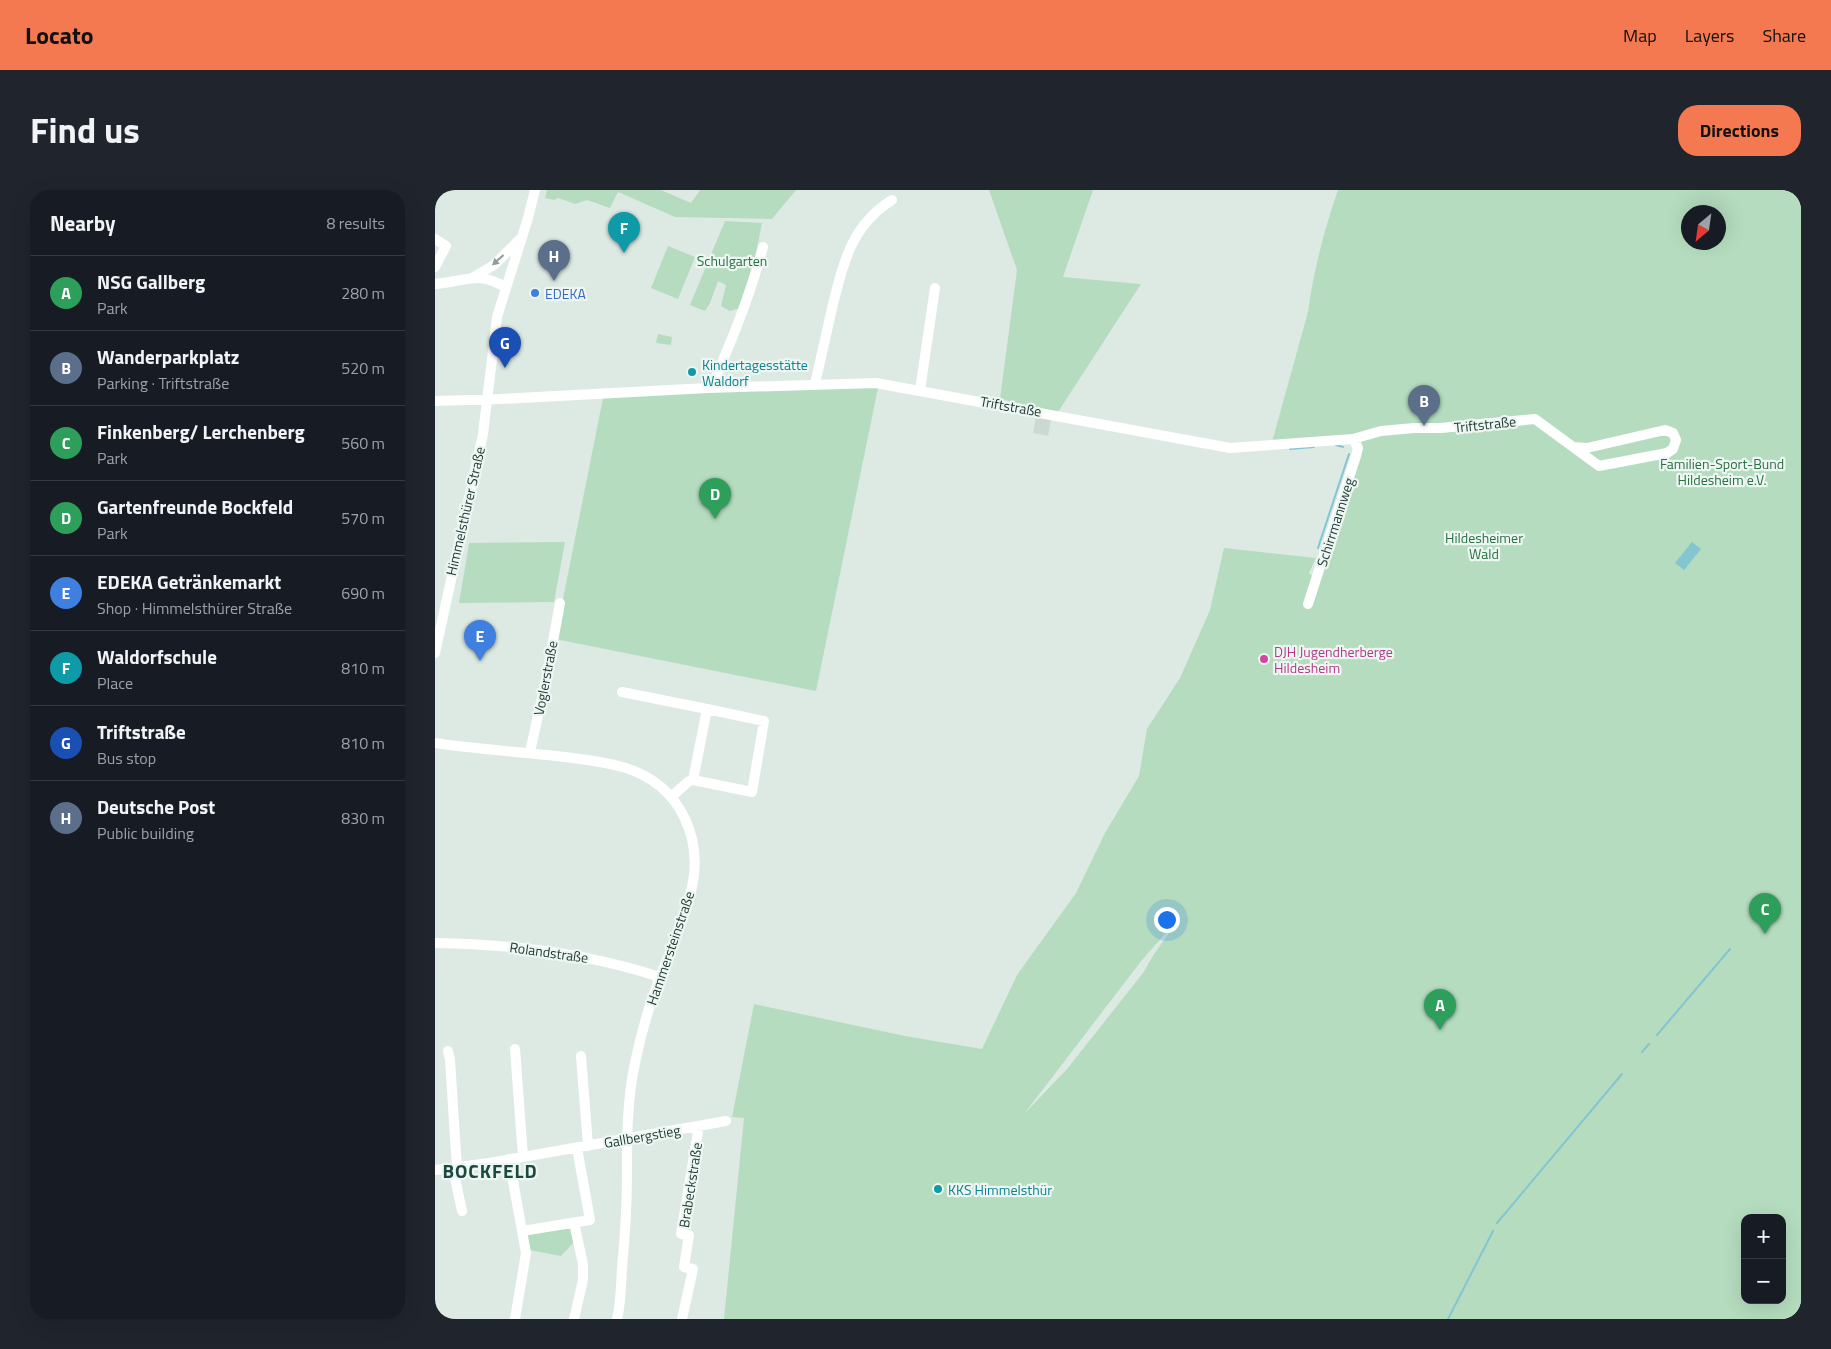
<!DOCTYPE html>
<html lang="en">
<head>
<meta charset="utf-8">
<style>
  :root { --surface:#171b24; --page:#20242c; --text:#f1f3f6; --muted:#9ea1a6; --line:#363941; --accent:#f47850 }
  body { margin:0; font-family:"Titillium Web",sans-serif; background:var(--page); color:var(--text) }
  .controls { position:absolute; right:15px; bottom:15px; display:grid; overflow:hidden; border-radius:10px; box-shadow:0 5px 20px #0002 }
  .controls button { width:45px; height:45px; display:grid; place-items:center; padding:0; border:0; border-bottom:1px solid var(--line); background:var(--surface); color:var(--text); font:25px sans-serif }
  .compass { position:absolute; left:1246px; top:15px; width:45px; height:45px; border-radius:50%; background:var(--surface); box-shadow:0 5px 20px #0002; rotate:209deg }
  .you { position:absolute; left:731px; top:729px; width:18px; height:18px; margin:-12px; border:4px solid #fff; border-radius:50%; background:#1a73e8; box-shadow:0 0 0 8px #1a73e833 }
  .badge { display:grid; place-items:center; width:32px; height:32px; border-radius:50%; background:var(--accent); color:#fff; font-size:16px; font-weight:700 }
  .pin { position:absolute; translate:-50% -41px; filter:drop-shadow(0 1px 2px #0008) }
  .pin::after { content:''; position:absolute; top:26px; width:18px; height:15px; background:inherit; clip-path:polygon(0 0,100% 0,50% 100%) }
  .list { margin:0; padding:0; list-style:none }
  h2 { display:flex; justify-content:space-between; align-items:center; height:65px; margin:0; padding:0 20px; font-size:21px }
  h2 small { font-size:16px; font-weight:400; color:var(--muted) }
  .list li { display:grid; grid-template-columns:32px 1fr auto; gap:15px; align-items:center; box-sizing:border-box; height:75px; padding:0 20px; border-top:1px solid var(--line) }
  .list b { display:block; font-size:19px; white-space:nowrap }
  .list p { margin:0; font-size:16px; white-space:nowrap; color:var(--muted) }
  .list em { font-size:16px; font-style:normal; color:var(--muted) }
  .map { position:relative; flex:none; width:1366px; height:1129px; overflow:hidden; border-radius:20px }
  header { display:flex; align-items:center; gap:30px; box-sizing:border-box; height:70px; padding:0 25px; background:var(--accent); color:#111 }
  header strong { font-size:24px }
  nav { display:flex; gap:28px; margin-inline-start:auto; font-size:18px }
  .intro { display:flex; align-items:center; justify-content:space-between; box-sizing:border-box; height:120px; padding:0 30px }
  h1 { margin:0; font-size:35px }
  .button { padding:12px 22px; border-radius:20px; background:var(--accent); color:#111; font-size:18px; font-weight:700 }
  main { display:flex; gap:30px; padding:0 30px }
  aside { flex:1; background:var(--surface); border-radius:20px; box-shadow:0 5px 20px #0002 }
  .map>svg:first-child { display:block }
  .built { fill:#ccd9d3 }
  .green { fill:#b5dcbf; fill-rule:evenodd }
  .water { fill:#83c5d1 }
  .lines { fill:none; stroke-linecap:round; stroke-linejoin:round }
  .stream { stroke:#83c5d1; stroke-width:2 }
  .minor { stroke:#fff; stroke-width:10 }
  .oneway { fill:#8f9c98 }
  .shop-dot { fill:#3f7fe0; stroke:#edf6f2; stroke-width:2 }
  .culture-dot { fill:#0f9aa8; stroke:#edf6f2; stroke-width:2 }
  .hotel-dot { fill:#d1479c; stroke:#edf6f2; stroke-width:2 }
  .labels { text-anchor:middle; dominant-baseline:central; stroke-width:4.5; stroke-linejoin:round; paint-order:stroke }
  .park-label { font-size:14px; fill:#297044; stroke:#edf6f2 }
  .shop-label { font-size:14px; fill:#366cbe; stroke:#edf6f2; text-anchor:start }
  .culture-label { font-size:14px; fill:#0d838f; stroke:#edf6f2; text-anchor:start }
  .street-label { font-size:14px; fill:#1f3932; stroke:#edf6f2 }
  .hotel-label { font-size:14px; fill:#b23c85; stroke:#edf6f2; text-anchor:start }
  .district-label { font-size:19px; font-weight:bold; letter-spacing:1px; fill:#1b4b3f; stroke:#edf6f2 }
</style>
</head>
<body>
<header>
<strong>Locato</strong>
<nav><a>Map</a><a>Layers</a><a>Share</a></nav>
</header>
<div class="intro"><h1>Find us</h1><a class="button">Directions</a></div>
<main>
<aside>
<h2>Nearby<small>8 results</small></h2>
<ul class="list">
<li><span class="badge" style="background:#2e9e5b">A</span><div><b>NSG Gallberg</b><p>Park</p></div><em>280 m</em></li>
<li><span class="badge" style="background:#5c6f8a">B</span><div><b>Wanderparkplatz</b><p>Parking · Triftstraße</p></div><em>520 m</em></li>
<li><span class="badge" style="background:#2e9e5b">C</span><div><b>Finkenberg/ Lerchenberg</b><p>Park</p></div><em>560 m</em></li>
<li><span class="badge" style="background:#2e9e5b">D</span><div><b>Gartenfreunde Bockfeld</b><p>Park</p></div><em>570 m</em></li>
<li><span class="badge" style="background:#3f7fe0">E</span><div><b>EDEKA Getränkemarkt</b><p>Shop · Himmelsthürer Straße</p></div><em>690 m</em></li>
<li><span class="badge" style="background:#0f9aa8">F</span><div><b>Waldorfschule</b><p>Place</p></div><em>810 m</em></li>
<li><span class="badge" style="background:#1a4fb4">G</span><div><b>Triftstraße</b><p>Bus stop</p></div><em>810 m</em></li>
<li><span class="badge" style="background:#5c6f8a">H</span><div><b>Deutsche Post</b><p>Public building</p></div><em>830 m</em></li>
</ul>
</aside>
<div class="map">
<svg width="1366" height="1129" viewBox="0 0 1366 1129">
  <rect width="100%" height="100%" fill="#ddeae4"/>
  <path class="built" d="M 601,227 L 616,230 L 613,246 L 598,243 Z"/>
  <path class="green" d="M 112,0 L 226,0 L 256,13 L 265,0 L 361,0 L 337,29 L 240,27 L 183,2 L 175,18 L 152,10 L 140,14 L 123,8 L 119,10 L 110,8 Z
    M 554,0 L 658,0 L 628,87 L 706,94 L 623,222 L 565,209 L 582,80 Z
    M 903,0 L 1366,0 L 1366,1129 L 289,1129 L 309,928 L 297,927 L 319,814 L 470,846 L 547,859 L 582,785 L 641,703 L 670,643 L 704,586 L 712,539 L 745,488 L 775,420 L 789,358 L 881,368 L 874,383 L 884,392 L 927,254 L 922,244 L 837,252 L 873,122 C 878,83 890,37 903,0 ZM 1254,22 L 1284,22 L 1284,52 L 1254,52 ZM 746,726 L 719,764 L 708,783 L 632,879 L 589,924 L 707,770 ZM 1310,1028 L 1347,1028 L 1347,1110 L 1310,1110 Z
    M 290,31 L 327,33 L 319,73 L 305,118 L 295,121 L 286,116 L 291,95 L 283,91 L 275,113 L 270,121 L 255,115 Z
    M 233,56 L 260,67 L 243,109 L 216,98 Z
    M 223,144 L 237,147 L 236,155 L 221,153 Z
    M 381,195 L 443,198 L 381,501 L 120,449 L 168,208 Z
    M 130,352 L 119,412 L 24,413 L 34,353 Z
    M 137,1037 L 140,1051 L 126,1066 L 94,1060 L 91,1045 Z"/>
  <path class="water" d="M 1257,352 L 1266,359 L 1249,380 L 1240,373 Z"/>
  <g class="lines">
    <path class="stream" d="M 901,255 L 908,257
      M 855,259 L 879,257
      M 883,358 L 914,264
      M 1222,845 L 1295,759
      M 1207,862 L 1214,854
      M 1062,1033 L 1187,884
      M 1013,1129 L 1058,1041"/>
    <path class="minor" d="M 0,49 L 11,56 L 0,77
      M 37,88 L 59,75 L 87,47
      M 0,94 C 15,93 30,88 44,88 C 54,88 62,93 71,97
      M 380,194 C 386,167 392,141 398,114 C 409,71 417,35 457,10
      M 276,198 C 297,151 315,106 328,57
      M 485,200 L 500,98
      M 0,211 L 66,209 L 273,198 L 441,193 L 795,258 L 918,249 L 946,241 L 979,238 L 1006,238 L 1100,229 L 1164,276 L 1232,263 L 1238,259 L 1241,250 L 1238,243 L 1230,240 L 1152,258 L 1139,257
      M 873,414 L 921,266 L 923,258 L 918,249
      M 0,463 L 48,244 L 62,127 L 93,28 L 100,0
      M 187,502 L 272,519
      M 0,553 C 46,560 92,562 137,568 C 155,570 174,573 191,578 C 247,596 270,651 255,705 C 247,733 236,760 225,787 C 214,815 206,844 200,873 C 192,910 192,947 192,983 C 192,1015 190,1047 187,1078 C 186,1095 186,1113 182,1129
      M 95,562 L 111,489 L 125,413
      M 236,607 L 254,591 L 258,590 L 317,602 L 329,531 L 272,519 L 258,590
      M 0,753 C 78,754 151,763 225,787
      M 80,859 L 88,967
      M 13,861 L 15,870 L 22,978 L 20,988 L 27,1021
      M 146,866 L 153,956
      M 74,969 L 91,1063 L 80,1129
      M 0,980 L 54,973 L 291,931
      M 87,1041 L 155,1030 L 142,958
      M 139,1129 L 148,1090 L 148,1074 L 139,1033
      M 247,1129 L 258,1079 L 249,1077 L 254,1045 L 246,1044 L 264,936"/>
  </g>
  <defs><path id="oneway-solid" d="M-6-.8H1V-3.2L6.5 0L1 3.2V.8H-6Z" transform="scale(1.25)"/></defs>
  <use class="oneway" href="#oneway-solid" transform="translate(63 70) rotate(138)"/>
  <circle class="shop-dot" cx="100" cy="103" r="5"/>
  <g class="culture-dot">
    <circle cx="257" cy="182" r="5"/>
    <circle cx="503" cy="999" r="5"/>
  </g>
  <circle class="hotel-dot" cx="829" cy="469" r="5"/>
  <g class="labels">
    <g class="park-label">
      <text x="297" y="70">Schulgarten</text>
      <text x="1287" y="273">Familien-Sport-Bund<tspan x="1287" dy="16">Hildesheim e.V.</tspan></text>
      <text x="1049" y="347">Hildesheimer<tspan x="1049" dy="16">Wald</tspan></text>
    </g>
    <g class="shop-label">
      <text x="110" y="103">EDEKA</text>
    </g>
    <g class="culture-label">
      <text x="267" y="174">Kindertagesstätte<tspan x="267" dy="16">Waldorf</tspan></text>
      <text x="513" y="999">KKS Himmelsthür</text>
    </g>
    <g class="street-label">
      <text transform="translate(576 216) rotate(10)">Triftstraße</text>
      <text transform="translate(1050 234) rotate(-6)">Triftstraße</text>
      <text transform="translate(30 321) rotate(-77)">Himmelsthürer Straße</text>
      <text transform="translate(900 332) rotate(-72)">Schirrmannweg</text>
      <text transform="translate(110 488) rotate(-79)">Voglerstraße</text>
      <text transform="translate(235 758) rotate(-71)">Hammersteinstraße</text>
      <text transform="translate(114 762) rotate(8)">Rolandstraße</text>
      <text transform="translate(207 946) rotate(-10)">Gallbergstieg</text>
      <text transform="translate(255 995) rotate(-81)">Brabeckstraße</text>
    </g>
    <g class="hotel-label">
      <text x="839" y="461">DJH Jugendherberge<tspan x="839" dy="16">Hildesheim</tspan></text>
    </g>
    <g class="district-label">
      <text x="55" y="980">BOCKFELD</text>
    </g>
  </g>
</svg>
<div class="controls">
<button>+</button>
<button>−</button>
</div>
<svg class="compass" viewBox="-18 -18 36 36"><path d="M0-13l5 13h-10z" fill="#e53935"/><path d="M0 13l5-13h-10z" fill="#9ea1a6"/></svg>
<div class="you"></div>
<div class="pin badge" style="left:1005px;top:840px;background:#2e9e5b">A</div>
<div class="pin badge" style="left:989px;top:236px;background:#5c6f8a">B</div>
<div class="pin badge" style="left:1330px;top:744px;background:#2e9e5b">C</div>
<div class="pin badge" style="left:280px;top:329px;background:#2e9e5b">D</div>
<div class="pin badge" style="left:45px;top:471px;background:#3f7fe0">E</div>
<div class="pin badge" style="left:189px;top:63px;background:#0f9aa8">F</div>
<div class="pin badge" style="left:70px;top:178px;background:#1a4fb4">G</div>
<div class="pin badge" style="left:119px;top:91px;background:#5c6f8a">H</div>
</div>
</main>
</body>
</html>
